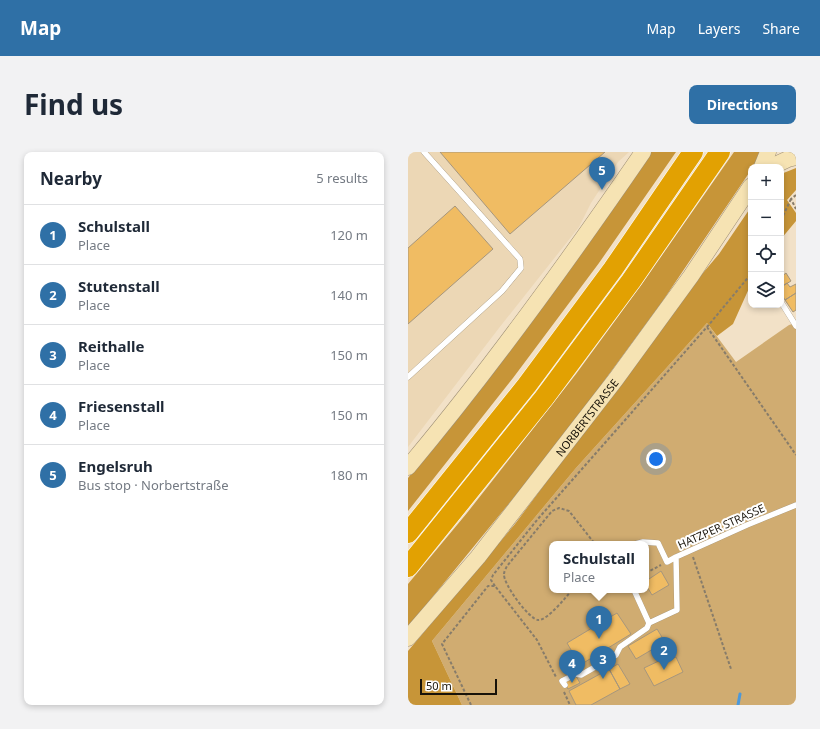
<!DOCTYPE html>
<html lang="en">
<head>
<meta charset="utf-8">
<style>
  :root { --surface:#fff; --page:#f2f2f3; --text:#1f2937; --muted:#747a83; --line:#e0e1e3; --accent:#2f70a6 }
  body { margin:0; font-family:"Noto Sans",sans-serif; background:var(--page); color:var(--text) }
  .controls { position:absolute; right:12px; top:12px; display:grid; overflow:hidden; border-radius:8px; box-shadow:0 2px 6px #0003 }
  .controls button { width:36px; height:36px; display:grid; place-items:center; padding:0; border:0; border-bottom:1px solid var(--line); background:var(--surface); color:var(--text); font:20px sans-serif }
  .scale { position:absolute; left:12px; bottom:10px; width:77px; box-sizing:border-box; padding-left:4px; border:2px solid #181309; border-top:0; font-size:11px; line-height:14px; white-space:nowrap; color:#181309; -webkit-text-stroke:3px #fff; paint-order:stroke }
  .you { position:absolute; left:248px; top:307px; width:14px; height:14px; margin:-10px; border:3px solid #fff; border-radius:50%; background:#1a73e8; box-shadow:0 0 0 6px #1a73e833 }
  .badge { display:grid; place-items:center; width:26px; height:26px; border-radius:50%; background:var(--accent); color:#fff; font-size:13px; font-weight:700 }
  .pin { position:absolute; translate:-50% -33px; filter:drop-shadow(0 1px 2px #0008) }
  .pin::after { content:''; position:absolute; top:21px; width:14px; height:12px; background:inherit; clip-path:polygon(0 0,100% 0,50% 100%) }
  .popup { position:absolute; left:141px; top:389px; width:100px; height:52px; box-sizing:border-box; display:grid; place-content:center; border-radius:8px; background:var(--surface); filter:drop-shadow(0 1px 3px #0005); font-size:13px; white-space:nowrap; color:var(--muted) }
  .popup b { font-size:15px; color:var(--text) }
  .popup::after { content:''; position:absolute; left:50%; top:100%; margin-left:-8px; border:8px solid transparent; border-top-color:var(--surface) }
  .list { margin:0; padding:0; list-style:none }
  h2 { display:flex; justify-content:space-between; align-items:center; height:52px; margin:0; padding:0 16px; font-size:17px }
  h2 small { font-size:13px; font-weight:400; color:var(--muted) }
  .list li { display:grid; grid-template-columns:26px 1fr auto; gap:12px; align-items:center; box-sizing:border-box; height:60px; padding:0 16px; border-top:1px solid var(--line) }
  .list b { display:block; font-size:15px; white-space:nowrap }
  .list p { margin:0; font-size:13px; white-space:nowrap; color:var(--muted) }
  .list em { font-size:13px; font-style:normal; color:var(--muted) }
  .icon { flex:none; width:22px; height:22px; fill:none; stroke:currentColor; stroke-width:2; stroke-linecap:round; stroke-linejoin:round }
  .map { position:relative; flex:none; width:388px; height:553px; overflow:hidden; border-radius:8px }
  header { display:flex; align-items:center; gap:24px; box-sizing:border-box; height:56px; padding:0 20px; background:var(--accent); color:#fff }
  header strong { font-size:19px }
  nav { display:flex; gap:22px; margin-inline-start:auto; font-size:14px }
  .intro { display:flex; align-items:center; justify-content:space-between; box-sizing:border-box; height:96px; padding:0 24px }
  h1 { margin:0; font-size:28px }
  .button { padding:10px 18px; border-radius:8px; background:var(--accent); color:#fff; font-size:14px; font-weight:700 }
  main { display:flex; gap:24px; padding:0 24px }
  aside { flex:1; background:var(--surface); border-radius:8px; box-shadow:0 2px 6px #0003 }
  .map>svg:first-child { display:block }
  .built { fill:#ecd7b5 }
  .green { fill:#d0ac71; fill-rule:evenodd }
  .forest { fill:#c79538 }
  .lines { fill:none; stroke-linecap:round; stroke-linejoin:round }
  .stream { stroke:#4d99da; stroke-width:3 }
  .building { fill:#f0bc63; stroke:#a6967d }
  .lane-casing { stroke:#9d8e75; stroke-width:6 }
  .secondary-casing { stroke:#9d8e75; stroke-width:17 }
  .highway-casing { stroke:#fff; stroke-width:21 }
  .path { stroke:#877c6a; stroke-width:2; stroke-dasharray:3 2; stroke-linecap:butt }
  .lane { stroke:#fff; stroke-width:5.5 }
  .secondary { stroke:#f6e3b3; stroke-width:16 }
  .highway { stroke:#e2a102; stroke-width:20 }
  .labels { text-anchor:middle; dominant-baseline:central; stroke-width:4; stroke-linejoin:round; paint-order:stroke }
  .street-label { font-size:11px; fill:#181309; stroke:#fff }
</style>
</head>
<body>
<header>
<strong>Map</strong>
<nav><a>Map</a><a>Layers</a><a>Share</a></nav>
</header>
<div class="intro"><h1>Find us</h1><a class="button">Directions</a></div>
<main>
<aside>
<h2>Nearby<small>5 results</small></h2>
<ul class="list">
<li><span class="badge">1</span><div><b>Schulstall</b><p>Place</p></div><em>120 m</em></li>
<li><span class="badge">2</span><div><b>Stutenstall</b><p>Place</p></div><em>140 m</em></li>
<li><span class="badge">3</span><div><b>Reithalle</b><p>Place</p></div><em>150 m</em></li>
<li><span class="badge">4</span><div><b>Friesenstall</b><p>Place</p></div><em>150 m</em></li>
<li><span class="badge">5</span><div><b>Engelsruh</b><p>Bus stop · Norbertstraße</p></div><em>180 m</em></li>
</ul>
</aside>
<div class="map">
<svg width="388" height="553" viewBox="0 0 388 553">
  <rect width="100%" height="100%" fill="#f2e1c7"/>
  <path class="built" d="M 0,0 L 221,0 L 210,10 L 183,51 L 171,75 L 91,176 L 0,295 Z"/>
  <path class="green" d="M 299,171 L 328,210 L 381,173 L 388,171 L 388,553 L 54,553 L 24,489 L 168,316 ZM 144,392 L 238,392 L 238,438 L 144,438 Z"/>
  <path class="forest" d="M 242,0 L 268,0 L 191,111 L 105,226 L 0,359 L 0,326 L 90,213 Z
    M 326,0 L 353,0 L 345,15 L 343,15 L 343,18 L 254,150 L 152,289 L 0,475 L 0,432 L 59,361 L 168,222 L 234,132 Z
    M 388,16 L 388,38 L 379,48 L 388,61 L 388,69 L 373,87 L 373,22 Z
    M 343,55 L 343,132 L 325,172 L 309,184 L 299,171 L 168,316 L 24,489 L 54,553 L 0,553 L 0,499 L 107,372 L 289,128 L 311,102 Z"/>
  <g class="lines">
    <path class="stream" d="M 330,553 L 332,542"/>
  </g>
  <path class="building" d="M 32,0 L 197,0 L 102,82 Z
    M 47,54 L 85,97 L 0,172 L 0,96 Z
    M 378,121 L 383,129 L 373,135 L 373,125 Z
    M 379,131 L 382,135 L 388,132 L 388,141 L 377,148 L 373,141 L 373,135 Z
    M 388,141 L 388,158 L 385,160 L 377,148 Z
    M 253,419 L 261,433 L 244,443 L 238,433 L 238,429 Z
    M 209,461 L 223,482 L 172,513 L 159,491 Z
    M 249,477 L 257,490 L 228,507 L 220,494 Z
    M 268,505 L 275,520 L 246,534 L 236,516 L 257,506 L 258,509 Z
    M 210,512 L 222,532 L 212,537 L 201,517 Z
    M 201,517 L 212,537 L 183,553 L 168,553 L 161,539 Z
    M 168,524 L 172,531 L 160,537 L 156,530 Z"/>
  <g class="lines">
    <defs>
      <path id="lane" d="M 373,150 L 388,174
        M 0,225 L 94,139 L 113,116 L 112,107 L 16,0
        M 227,392 L 235,390 L 250,391 L 259,410 L 268,405
        M 226,438 L 241,471 L 269,458 L 268,405 L 339,373 L 388,353
        M 157,533 L 154,529 L 168,522 L 173,523 L 208,503 L 212,495 L 239,476 L 241,471"/>
      <g id="secondary">
        <path d="M 354,15 L 360,0"/>
        <path d="M 363,15 L 380,7 L 388,5"/>
        <path d="M 0,315 C 84,215 161,108 235,0"/>
        <path id="s1" d="M 0,486 L 70,405 L 208,227 L 283,124 L 343,34"/>
      </g>
      <path id="highway" d="M 0,381 L 119,233 L 205,117 L 285,0
        M 0,415 L 136,246 L 223,129 L 312,0"/>
    </defs>
    <use href="#lane" class="lane-casing"/>
    <use href="#secondary" class="secondary-casing"/>
    <use href="#highway" class="highway-casing"/>
    <path class="path" d="M 388,43 L 383,47 L 388,57
      M 373,68 L 383,47
      M 299,175 L 388,303
      M 285,405 L 323,517
      M 238,421 L 253,413
      M 87,434 L 83,428 L 85,423 L 129,368 L 299,175 L 343,122
      M 164,438 C 158,445 139,469 130,468 C 121,467 95,432 96,422 C 96,420 98,416 99,414 L 144,359 L 151,356 L 161,359 L 187,392
      M 156,540 L 162,553
      M 63,553 L 34,492 L 80,434 L 87,434 L 129,488 L 148,525"/>
    <use href="#lane" class="lane"/>
    <use href="#secondary" class="secondary"/>
    <use href="#highway" class="highway"/>
  </g>
  <g class="labels">
    <g class="street-label">
      <text stroke="none"><textPath href="#s1" startOffset="284">NORBERTSTRASSE</textPath></text>
      <text transform="translate(313 374) rotate(-24)">HATZPER STRASSE</text>
    </g>
  </g>
</svg>
<div class="controls">
<button>+</button>
<button>−</button>
<button><svg class="icon" aria-label="locate" viewBox="0 0 24 24"><circle cx="12" cy="12" r="6"/><path d="M12 2v4M12 18v4M2 12h4M18 12h4"/></svg></button>
<button><svg class="icon" aria-label="layers" viewBox="0 0 24 24"><path d="M12 4l9 5-9 5-9-5zM3 14l9 5 9-5"/></svg></button>
</div>
<div class="scale">50 m</div>
<div class="you"></div>
<div class="pin badge" style="left:191px;top:487px">1</div>
<div class="popup"><b>Schulstall</b>Place</div>
<div class="pin badge" style="left:256px;top:518px">2</div>
<div class="pin badge" style="left:195px;top:527px">3</div>
<div class="pin badge" style="left:164px;top:531px">4</div>
<div class="pin badge" style="left:194px;top:38px">5</div>
</div>
</main>
</body>
</html>
